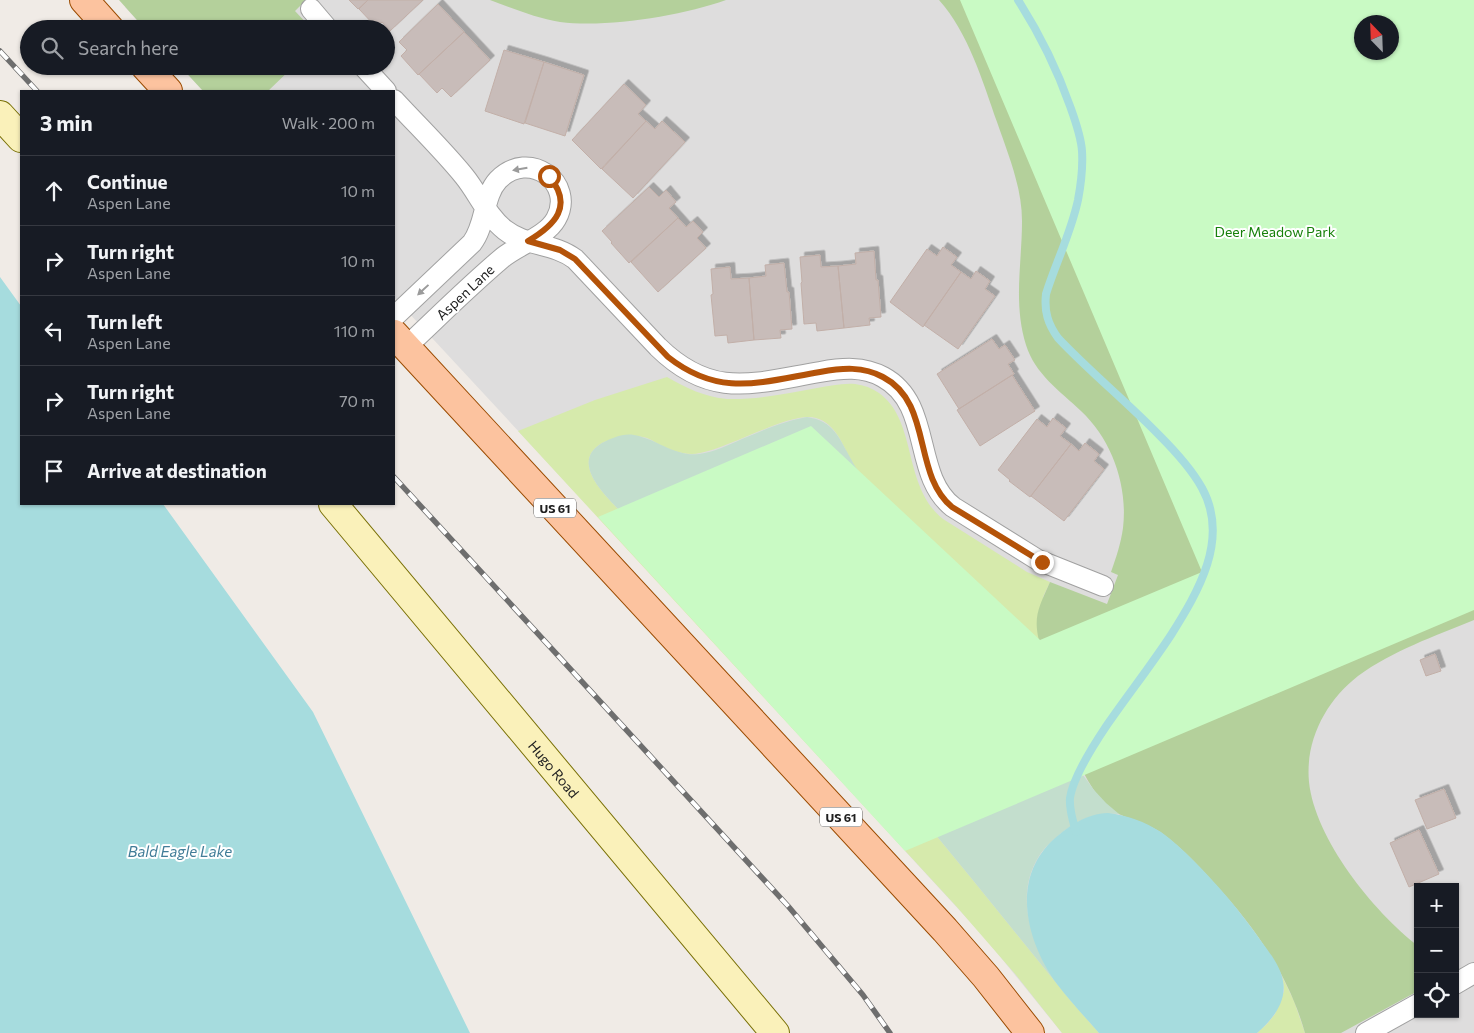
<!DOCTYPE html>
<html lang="en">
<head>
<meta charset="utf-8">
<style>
  :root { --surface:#171b24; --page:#242831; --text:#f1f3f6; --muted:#9ea1a6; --line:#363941 }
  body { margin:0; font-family:Commissioner,sans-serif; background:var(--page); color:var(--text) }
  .controls { position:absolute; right:15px; bottom:15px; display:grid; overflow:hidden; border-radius:0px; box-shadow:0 1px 4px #0004 }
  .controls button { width:45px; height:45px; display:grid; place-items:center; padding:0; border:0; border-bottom:1px solid var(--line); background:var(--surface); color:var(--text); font:25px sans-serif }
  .compass { position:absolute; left:1354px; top:15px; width:45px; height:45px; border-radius:50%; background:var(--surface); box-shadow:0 1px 4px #0004; rotate:337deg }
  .stop { position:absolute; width:15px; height:15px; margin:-11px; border:4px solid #b45309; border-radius:50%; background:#fff }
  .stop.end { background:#b45309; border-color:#fff; box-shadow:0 1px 5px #0008 }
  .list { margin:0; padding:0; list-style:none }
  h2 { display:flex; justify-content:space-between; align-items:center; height:65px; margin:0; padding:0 20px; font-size:21px }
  h2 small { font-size:16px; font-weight:400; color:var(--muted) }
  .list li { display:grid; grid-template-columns:32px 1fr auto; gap:15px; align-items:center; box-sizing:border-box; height:70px; padding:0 20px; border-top:1px solid var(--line) }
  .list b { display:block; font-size:19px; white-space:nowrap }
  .list p { margin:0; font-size:16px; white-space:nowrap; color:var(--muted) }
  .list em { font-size:16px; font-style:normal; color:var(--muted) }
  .icon { flex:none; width:28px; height:28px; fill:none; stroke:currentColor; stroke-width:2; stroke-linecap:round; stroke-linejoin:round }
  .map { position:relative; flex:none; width:1474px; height:1033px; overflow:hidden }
  .search { position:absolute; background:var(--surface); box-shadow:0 1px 4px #0004; left:20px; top:20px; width:375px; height:55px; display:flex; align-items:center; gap:12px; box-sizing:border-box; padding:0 18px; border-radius:28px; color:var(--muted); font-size:19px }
  .panel { position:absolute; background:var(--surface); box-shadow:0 1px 4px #0004; left:20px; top:90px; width:375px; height:415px; border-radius:0px }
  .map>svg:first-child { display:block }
  .residential { fill:#dedddd; fill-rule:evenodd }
  .grass { fill:#d6eaac }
  .forest { fill:#b4d09b }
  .wetland { fill:#c3decd }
  .park { fill:#c9fac4; fill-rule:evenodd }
  .water { fill:#a6dcde }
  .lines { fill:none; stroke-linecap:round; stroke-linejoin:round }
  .stream { stroke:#a6dcde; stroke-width:8 }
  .building { fill:#c8bcb9; stroke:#c2afa8; filter:url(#shadow) }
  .street-casing { stroke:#a1a1a1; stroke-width:22 }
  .secondary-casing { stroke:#797005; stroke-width:30 }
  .primary-casing { stroke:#9b4b00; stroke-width:30 }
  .street { stroke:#fff; stroke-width:20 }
  .secondary { stroke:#faf1ba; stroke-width:28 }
  .primary { stroke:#fcc39f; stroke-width:28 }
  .rail-casing { stroke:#6e6e6e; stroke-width:5.5 }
  .rail { stroke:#fff; stroke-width:4; stroke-dasharray:11; stroke-linecap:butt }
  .oneway { fill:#9b9b9b }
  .route { stroke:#b45309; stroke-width:6 }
  .labels { text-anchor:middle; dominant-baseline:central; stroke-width:4; stroke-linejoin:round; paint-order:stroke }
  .shield { fill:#fff; stroke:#636363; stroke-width:1 }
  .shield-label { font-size:12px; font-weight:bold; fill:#202020 }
  .park-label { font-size:14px; fill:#17800b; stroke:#fff }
  .street-label { font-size:14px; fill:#202020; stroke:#fff }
  .water-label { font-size:15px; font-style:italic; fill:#427d98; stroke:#fff }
</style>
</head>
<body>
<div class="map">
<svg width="1474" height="1033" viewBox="0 0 1474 1033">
  <defs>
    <filter id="shadow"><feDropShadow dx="4.5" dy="-4.5" stdDeviation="0" flood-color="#0004"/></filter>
  </defs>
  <rect width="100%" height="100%" fill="#f0ebe6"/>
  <path class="residential" d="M 142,0 L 960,0 L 1202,572 L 1040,640 L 598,517 L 394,297 L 394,91 L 203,91 L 180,66 L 386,66 L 386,29 L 145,29 L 125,7 Z
    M 1474,610 L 1474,1033 L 1062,1033 L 985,938 L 905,851 ZM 1418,887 L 1455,887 L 1455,1014 L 1418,1014 Z"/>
  <path class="grass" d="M 667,377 C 686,388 705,397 727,399 C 757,400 788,393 817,388 C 830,386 842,383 855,384 C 864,385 872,388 879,393 C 918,421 902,486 943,519 L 1027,572 L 1050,582 L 1043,597 L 1041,648 L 862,476 C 858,471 854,466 851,460 C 842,444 836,424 816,418 C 791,411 730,448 700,453 C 687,456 672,451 660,445 C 655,442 649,438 643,437 C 634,435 610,439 602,443 C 568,463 608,498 625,516 L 880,767 L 972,879 L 1070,1000 L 1099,1033 L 1062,1033 L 1016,975 L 956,906 L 518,431 L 595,400 Z
    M 1278,968 L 1294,1001 L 1305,1033 L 1257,1033 L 1267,1024 L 1275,1014 L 1284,991 L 1283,980 Z"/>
  <path class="forest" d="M 119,0 L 306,0 L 295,11 L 312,29 L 145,29 Z
    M 490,0 L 726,0 C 681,16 607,28 560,22 C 536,18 512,8 490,0 Z
    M 939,0 L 1060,0 L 1474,403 L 1474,620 C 1435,636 1392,651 1358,676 C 1326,701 1305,740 1309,782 C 1315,839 1373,911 1418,946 L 1418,991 L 1341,1033 L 1305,1033 C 1289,976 1255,927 1215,884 C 1199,866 1182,848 1163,834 C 1149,824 1136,821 1121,815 C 1102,807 1086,780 1079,762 L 1041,648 C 1032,618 1038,609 1050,582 L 1107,604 L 1118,575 L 1111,572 C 1116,558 1121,543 1123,528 C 1128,486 1112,440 1081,411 C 1060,391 1035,374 1026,345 C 1013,303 1022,264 1022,221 C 1022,187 1008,154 997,122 C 983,82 968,32 939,0 Z
    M 180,66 L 294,66 L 268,91 L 203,91 Z"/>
  <path class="wetland" d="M 807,417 C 834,421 839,438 851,459 C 854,465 858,471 862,476 L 1094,790 L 1106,803 L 1119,814 C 1096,812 1078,819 1060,834 C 1052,841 1044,848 1039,856 C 1009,904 1040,962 1070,1000 L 972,879 L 880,767 L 625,516 C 608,498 568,463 602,443 C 612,438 623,433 634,435 C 657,439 675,457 699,454 C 714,452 729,445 742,439 C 764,430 784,421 807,417 Z"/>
  <path class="park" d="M 960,0 L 1474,0 L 1474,610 L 905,851 L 598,517 L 811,426 L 1040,640 L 1202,572 ZM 1362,22 L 1392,22 L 1392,52 L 1362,52 Z"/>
  <path class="water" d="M 0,277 L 21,306 L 21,504 L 163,504 L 313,712 L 470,1033 L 0,1033 Z
    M 1108,813 C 1127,815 1145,822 1161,832 C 1172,840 1183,850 1193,860 C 1218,885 1241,912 1261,941 C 1270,953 1281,967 1283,981 C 1287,1002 1272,1020 1257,1033 L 1099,1033 C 1085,1017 1070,1001 1057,984 C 1026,941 1010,879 1054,839 C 1070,825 1086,814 1108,813 Z"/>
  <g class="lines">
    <path class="stream" d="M 1018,0 C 1039,33 1057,69 1070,106 C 1075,120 1081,136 1082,151 C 1083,167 1081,184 1078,200 C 1071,233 1056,262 1046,294 C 1044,312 1048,324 1058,338 C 1090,372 1126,401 1159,435 C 1175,451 1191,468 1202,488 C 1230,539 1198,592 1171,635 C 1150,667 1127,696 1105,728 C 1093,746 1073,777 1070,798 C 1069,810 1073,821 1076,832"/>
  </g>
  <path class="building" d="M 349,0 L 368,0 L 358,9 Z
    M 368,0 L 423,0 L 390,31 L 382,22 L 376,27 L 359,9 Z
    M 438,4 L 464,32 L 418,75 L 401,56 L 407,50 L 399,42 Z
    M 464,32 L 490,60 L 451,97 L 442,88 L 437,93 L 419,74 Z
    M 504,50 L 544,62 L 524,124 L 485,111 Z
    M 544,62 L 584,75 L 565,136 L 525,123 Z
    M 624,84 L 646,105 L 638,114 L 646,121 L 601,169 L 572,140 Z
    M 646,121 L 655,129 L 662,121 L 685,142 L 633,198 L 602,169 Z
    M 649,187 L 659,197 L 666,190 L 676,202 L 669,208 L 678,218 L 629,263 L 611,243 L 612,242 L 602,231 Z
    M 678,218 L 686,227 L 693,221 L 703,232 L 697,238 L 706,248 L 658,292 L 631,262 Z
    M 943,247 L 957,257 L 951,265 L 961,272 L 923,327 L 890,302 L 927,249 L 937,256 Z
    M 874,251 L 876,280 L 878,280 L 881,317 L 869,318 L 870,325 L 844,328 L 838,266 L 856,264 L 855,253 Z
    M 820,255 L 821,267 L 838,266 L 844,328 L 817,331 L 816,323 L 804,324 L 801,283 L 802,282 L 800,257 Z
    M 784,263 L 787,292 L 789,292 L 792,329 L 780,330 L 781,338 L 754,340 L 749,278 L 766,276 L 765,265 Z
    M 730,267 L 731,279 L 749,278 L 754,340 L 728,343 L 727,335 L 715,336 L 711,295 L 713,294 L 711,269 Z
    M 976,271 L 990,281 L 985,289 L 995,296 L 958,349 L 924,325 L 961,272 L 971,279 Z
    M 992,339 L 999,349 L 1005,345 L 1015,360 L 1008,364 L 1014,374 L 959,409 L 937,374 Z
    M 1012,375 L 1035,411 L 980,446 L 957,410 Z
    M 1053,418 L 1066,428 L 1060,436 L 1071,444 L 1030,497 L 1009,481 L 1010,480 L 998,470 L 1037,419 L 1047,427 Z
    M 1085,443 L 1099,454 L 1094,461 L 1104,469 L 1064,521 L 1031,496 L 1071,444 L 1079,451 Z
    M 1435,654 L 1441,671 L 1426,676 L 1420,660 Z
    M 1444,789 L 1456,818 L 1427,829 L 1415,800 Z
    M 1419,830 L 1439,874 L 1409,887 L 1390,843 Z"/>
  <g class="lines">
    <defs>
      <path id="street" d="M 311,9 L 328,29
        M 363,66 L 386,91
        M 394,100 C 417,125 442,149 464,176 C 478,193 487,216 505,230 C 525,246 554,243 575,259 L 658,347 C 712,400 754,383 820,372 C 842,368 863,366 883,377 C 933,404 912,475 953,507 L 1038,560 L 1103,586
        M 394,317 L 472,243 C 486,225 483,196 498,180 C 529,148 576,183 556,219 C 546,237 517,245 501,259 C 468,287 437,318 406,347
        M 1455,984 L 1474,973
        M 1366,1033 L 1418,1004"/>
      <g id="secondary">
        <path d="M 0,115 L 21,138"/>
        <path id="s1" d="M 333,504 L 775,1033"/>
      </g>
      <path id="primary" d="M 84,0 L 110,29
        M 145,66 L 168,91
        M 394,334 L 945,930 L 986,977 L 1030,1033"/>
    </defs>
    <use href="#street" class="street-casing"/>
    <use href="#secondary" class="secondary-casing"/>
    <use href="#primary" class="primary-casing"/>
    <use href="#street" class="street"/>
    <use href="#secondary" class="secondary"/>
    <use href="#primary" class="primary"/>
    <defs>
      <path id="rail" d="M 0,51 L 37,91
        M 394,477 L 788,906 L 863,995 L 890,1033"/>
    </defs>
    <use href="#rail" class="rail-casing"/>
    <use href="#rail" class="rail"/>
  </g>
  <defs><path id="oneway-solid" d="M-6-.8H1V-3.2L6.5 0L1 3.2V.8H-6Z" transform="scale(1.25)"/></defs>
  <g class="oneway">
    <use href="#oneway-solid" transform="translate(520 169) rotate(170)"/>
    <use href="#oneway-solid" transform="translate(423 290) rotate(137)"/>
  </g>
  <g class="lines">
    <path class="route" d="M 549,176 C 574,206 555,225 528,241 L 560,250 L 575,259 L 668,357 C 720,398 761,382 820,372 C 842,368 863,366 883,377 C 933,403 912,474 952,507 L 1042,562"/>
  </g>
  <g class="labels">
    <g class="shield">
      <rect x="534" y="498.5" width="42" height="19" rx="4"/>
      <rect x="820" y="807.5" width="42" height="19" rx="4"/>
    </g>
    <g class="shield-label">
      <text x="555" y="508">US 61</text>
      <text x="841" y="817">US 61</text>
    </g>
    <g class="park-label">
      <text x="1275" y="231">Deer Meadow Park</text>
    </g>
    <g class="street-label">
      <text transform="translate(465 292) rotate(-43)">Aspen Lane</text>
      <text stroke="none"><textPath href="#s1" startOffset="345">Hugo Road</textPath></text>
    </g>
    <g class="water-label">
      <text x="180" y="851">Bald Eagle Lake</text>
    </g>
  </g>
</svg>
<div class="controls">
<button>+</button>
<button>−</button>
<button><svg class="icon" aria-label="locate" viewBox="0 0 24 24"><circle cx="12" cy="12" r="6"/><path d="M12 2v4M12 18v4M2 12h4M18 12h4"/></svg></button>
</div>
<svg class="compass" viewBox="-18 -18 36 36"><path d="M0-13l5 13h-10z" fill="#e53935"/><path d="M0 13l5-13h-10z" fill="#9ea1a6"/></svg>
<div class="stop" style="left:549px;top:176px"></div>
<div class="stop end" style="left:1042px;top:562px"></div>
<div class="search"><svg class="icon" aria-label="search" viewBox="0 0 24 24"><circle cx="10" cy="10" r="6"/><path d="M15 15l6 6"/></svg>Search here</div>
<section class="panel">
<h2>3 min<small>Walk · 200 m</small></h2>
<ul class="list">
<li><svg class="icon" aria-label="ahead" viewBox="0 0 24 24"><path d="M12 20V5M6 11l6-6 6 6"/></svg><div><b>Continue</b><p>Aspen Lane</p></div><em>10 m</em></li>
<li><svg class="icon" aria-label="right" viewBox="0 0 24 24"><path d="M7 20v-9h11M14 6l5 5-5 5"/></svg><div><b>Turn right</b><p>Aspen Lane</p></div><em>10 m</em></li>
<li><svg class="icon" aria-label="left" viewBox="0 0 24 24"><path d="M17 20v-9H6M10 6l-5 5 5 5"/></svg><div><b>Turn left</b><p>Aspen Lane</p></div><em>110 m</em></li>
<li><svg class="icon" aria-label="right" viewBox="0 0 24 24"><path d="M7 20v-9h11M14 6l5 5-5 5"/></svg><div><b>Turn right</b><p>Aspen Lane</p></div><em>70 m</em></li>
<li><svg class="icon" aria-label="arrive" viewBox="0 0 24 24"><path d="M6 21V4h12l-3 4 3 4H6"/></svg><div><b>Arrive at destination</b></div></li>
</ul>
</section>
</div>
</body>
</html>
